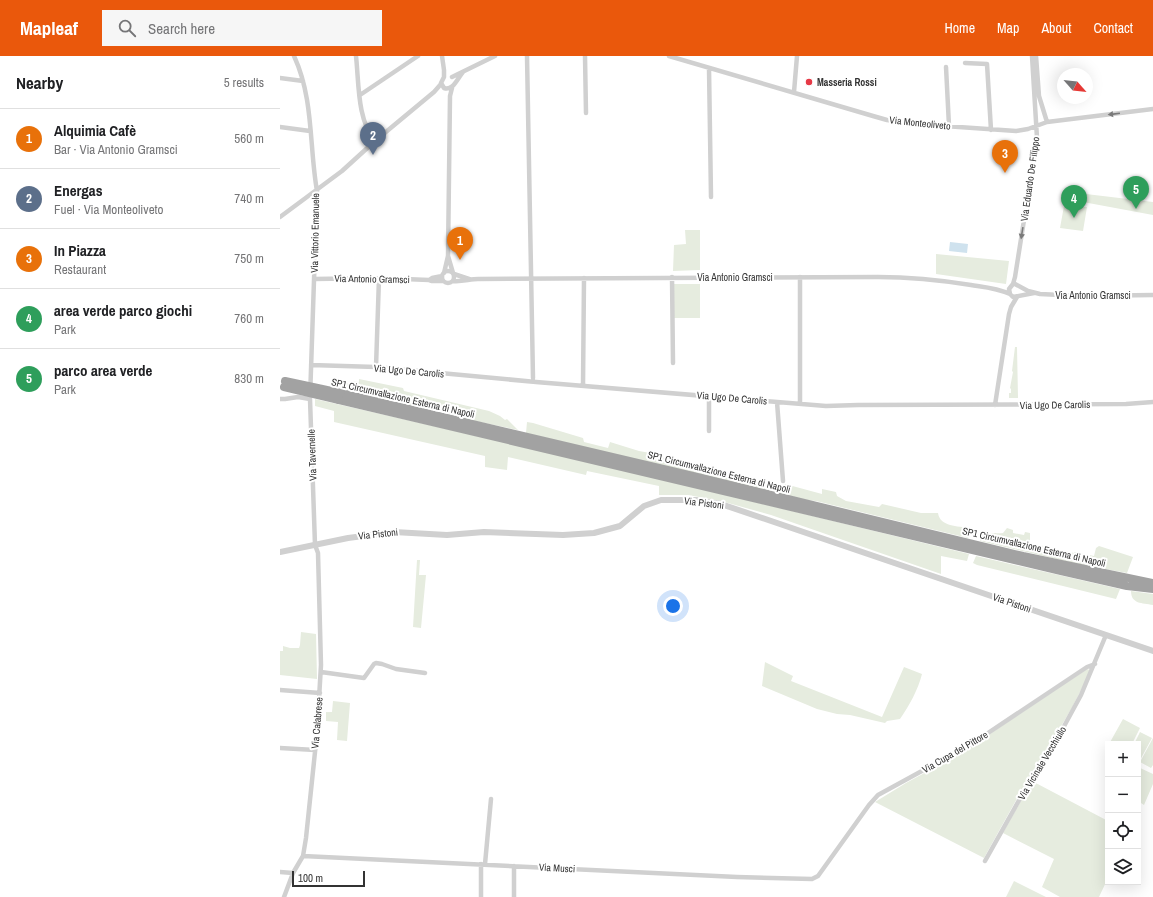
<!DOCTYPE html>
<html lang="en">
<head>
<meta charset="utf-8">
<style>
  :root { --surface:#fff; --page:#f6f6f6; --text:#202124; --muted:#757577; --line:#e0e0e0; --accent:#ea580c }
  body { margin:0; font-family:"Archivo Narrow",sans-serif; background:var(--page); color:var(--text) }
  .controls { position:absolute; right:12px; bottom:12px; display:grid; overflow:hidden; border-radius:0px; box-shadow:0 4px 16px #0002 }
  .controls button { width:36px; height:36px; display:grid; place-items:center; padding:0; border:0; border-bottom:1px solid var(--line); background:var(--surface); color:var(--text); font:20px sans-serif }
  .compass { position:absolute; left:777px; top:12px; width:36px; height:36px; border-radius:50%; background:var(--surface); box-shadow:0 4px 16px #0002; rotate:117deg }
  .scale { position:absolute; left:12px; bottom:10px; width:73px; box-sizing:border-box; padding-left:4px; border:2px solid #333; border-top:0; font-size:11px; line-height:14px; white-space:nowrap; color:#333; -webkit-text-stroke:3px #fff; paint-order:stroke }
  .you { position:absolute; left:393px; top:550px; width:14px; height:14px; margin:-10px; border:3px solid #fff; border-radius:50%; background:#1a73e8; box-shadow:0 0 0 6px #1a73e833 }
  .badge { display:grid; place-items:center; width:26px; height:26px; border-radius:50%; background:var(--accent); color:#fff; font-size:13px; font-weight:700 }
  .pin { position:absolute; translate:-50% -33px; filter:drop-shadow(0 1px 2px #0008) }
  .pin::after { content:''; position:absolute; top:21px; width:14px; height:12px; background:inherit; clip-path:polygon(0 0,100% 0,50% 100%) }
  .list { margin:0; padding:0; list-style:none }
  h2 { display:flex; justify-content:space-between; align-items:center; height:52px; margin:0; padding:0 16px; font-size:17px }
  h2 small { font-size:13px; font-weight:400; color:var(--muted) }
  .list li { display:grid; grid-template-columns:26px 1fr auto; gap:12px; align-items:center; box-sizing:border-box; height:60px; padding:0 16px; border-top:1px solid var(--line) }
  .list b { display:block; font-size:15px; white-space:nowrap }
  .list p { margin:0; font-size:13px; white-space:nowrap; color:var(--muted) }
  .list em { font-size:13px; font-style:normal; color:var(--muted) }
  .icon { flex:none; width:22px; height:22px; fill:none; stroke:currentColor; stroke-width:2; stroke-linecap:round; stroke-linejoin:round }
  .map { position:relative; flex:none; width:873px; height:841px; overflow:hidden }
  header { display:flex; align-items:center; gap:24px; box-sizing:border-box; height:56px; padding:0 20px; background:var(--accent); color:#fff }
  header strong { font-size:19px }
  nav { display:flex; gap:22px; margin-inline-start:auto; font-size:14px }
  .search { width:280px; height:36px; background:var(--page); display:flex; align-items:center; gap:10px; box-sizing:border-box; padding:0 14px; border-radius:0px; color:var(--muted); font-size:15px }
  main { display:flex }
  aside { flex:1; background:var(--surface) }
  .map>svg:first-child { display:block }
  .green { fill:#e6ecdf }
  .water { fill:#cfe2ee }
  .lines { fill:none; stroke-linecap:round; stroke-linejoin:round }
  .minor { stroke:#d0d0d0; stroke-width:4.5 }
  .tertiary { stroke:#d0d0d0; stroke-width:6 }
  .trunk { stroke:#a2a2a2; stroke-width:8 }
  .trunk-bridge { stroke:#a2a2a2; stroke-width:8 }
  .oneway { fill:#7a7a7a }
  .poi-dot { fill:#e63946; stroke:#fff; stroke-width:1.5 }
  .labels { text-anchor:middle; dominant-baseline:central; stroke-width:4; stroke-linejoin:round; paint-order:stroke }
  .poi-label { font-size:10px; font-weight:bold; fill:#333; stroke:#fff; text-anchor:start }
  .street-label { font-size:10px; fill:#333; stroke:#fff }
</style>
</head>
<body>
<header>
<strong>Mapleaf</strong>
<div class="search"><svg class="icon" aria-label="search" viewBox="0 0 24 24"><circle cx="10" cy="10" r="6"/><path d="M15 15l6 6"/></svg>Search here</div>
<nav><a>Home</a><a>Map</a><a>About</a><a>Contact</a></nav>
</header>
<main>
<aside>
<h2>Nearby<small>5 results</small></h2>
<ul class="list">
<li><span class="badge" style="background:#e8710a">1</span><div><b>Alquimia Cafè</b><p>Bar · Via Antonio Gramsci</p></div><em>560 m</em></li>
<li><span class="badge" style="background:#5c6f8a">2</span><div><b>Energas</b><p>Fuel · Via Monteoliveto</p></div><em>740 m</em></li>
<li><span class="badge" style="background:#e8710a">3</span><div><b>In Piazza</b><p>Restaurant</p></div><em>750 m</em></li>
<li><span class="badge" style="background:#2e9e5b">4</span><div><b>area verde parco giochi</b><p>Park</p></div><em>760 m</em></li>
<li><span class="badge" style="background:#2e9e5b">5</span><div><b>parco area verde</b><p>Park</p></div><em>830 m</em></li>
</ul>
</aside>
<div class="map">
<svg width="873" height="841" viewBox="0 0 873 841">
  <rect width="100%" height="100%" fill="#fff"/>
  <path class="green" d="M 806,138 L 873,146 L 873,159 L 803,146 Z
    M 784,150 L 807,151 L 803,175 L 780,172 Z
    M 405,174 L 420,174 L 420,214 L 393,215 L 394,189 L 406,188 Z
    M 656,198 L 729,205 L 726,228 L 656,218 Z
    M 394,228 L 420,228 L 420,262 L 394,262 Z
    M 735,291 L 737,291 L 738,342 L 729,342 L 729,337 L 731,337 L 731,333 L 730,332 L 733,316 L 732,315 Z
    M 79,323 L 123,332 L 124,335 L 209,355 L 220,360 L 225,364 L 227,363 L 238,374 L 190,364 L 158,354 L 143,352 L 61,333 L 62,326 L 70,328 L 71,325 L 79,326 Z
    M 35,343 L 306,405 L 689,498 L 687,505 L 661,500 L 661,518 L 491,459 L 441,445 L 408,439 L 379,439 L 379,430 L 307,415 L 306,419 L 228,401 L 227,414 L 205,411 L 205,400 L 54,366 L 54,355 L 35,350 Z
    M 247,366 L 253,367 L 303,382 L 304,386 L 328,392 L 330,386 L 359,395 L 376,398 L 376,400 L 408,407 L 466,424 L 504,431 L 505,428 L 542,438 L 542,433 L 556,436 L 557,440 L 566,445 L 599,451 L 602,448 L 641,457 L 658,457 C 660,471 678,470 689,472 L 692,474 L 688,482 L 536,445 L 527,444 L 246,377 Z
    M 727,472 L 733,474 L 733,477 L 744,479 L 745,476 L 750,477 L 750,487 L 794,497 L 795,496 L 814,500 L 816,492 L 819,490 L 853,501 L 847,517 L 798,508 L 700,485 C 705,475 713,478 723,477 Z
    M 696,500 L 840,533 L 836,543 L 697,509 L 693,507 Z
    M 137,504 L 140,504 L 139,519 L 146,519 L 141,572 L 133,571 Z
    M 851,535 L 873,538 L 873,549 C 862,547 851,548 851,535 Z
    M 21,576 L 36,578 L 37,623 L 0,619 L 0,595 L 3,595 L 3,590 L 10,592 L 19,592 L 20,589 Z
    M 485,606 L 513,620 L 511,625 L 602,661 L 624,611 L 642,618 C 638,634 629,650 620,663 L 607,665 L 605,667 L 570,659 L 557,658 L 537,653 L 482,630 Z
    M 807,613 L 810,614 C 796,649 775,680 755,712 C 737,741 721,772 704,802 L 595,746 L 626,727 L 683,696 Z
    M 53,645 L 70,647 L 67,685 L 57,684 L 58,666 L 46,665 L 46,656 L 52,656 Z
    M 843,663 L 860,672 L 852,688 L 829,688 Z
    M 860,676 L 872,682 L 859,706 L 858,688 L 854,688 Z
    M 873,682 L 873,709 L 871,712 L 860,706 Z
    M 858,711 L 873,718 L 873,728 L 864,749 L 858,745 Z
    M 752,725 L 828,765 L 828,822 L 819,841 L 780,841 L 762,831 L 774,803 L 723,777 Z
    M 734,825 L 766,841 L 726,841 Z"/>
  <path class="water" d="M 670,186 L 688,188 L 687,197 L 669,195 Z"/>
  <g class="lines">
    <path class="minor" d="M 76,0 C 79,27 77,64 95,85
      M 162,0 L 164,14 L 164,21 L 161,27 L 164,32 C 173,35 177,23 183,16
      M 247,0 L 253,322
      M 305,0 L 306,57
      M 389,0 L 593,60 L 607,64 L 636,68 L 736,75 L 748,73 L 767,66 L 873,53
      M 756,0 L 759,40 L 767,66
      M 685,7 L 707,8 L 711,74
      M 666,11 L 669,70
      M 429,12 L 431,141
      M 172,21 L 215,0
      M 0,22 L 23,25
      M 514,36 L 517,0
      M 80,39 L 138,0
      M 0,71 L 30,75
      M 0,161 L 62,115 L 95,85 L 154,36 L 161,28
      M 168,200 L 173,217
      M162 221a6 6 0 1 1 12 0a6 6 0 1 1-12 0Z
      M 164,217 L 168,200 L 170,40 L 172,32
      M 174,218 L 189,223
      M 392,221 L 393,307
      M 34,223 L 99,222 L 149,224 L 152,225 L 163,225
      M 149,224 L 152,222 L 162,220
      M 173,225 C 182,226 190,223 198,223 L 598,221 C 629,221 660,224 691,229 C 704,231 717,232 730,238
      M 733,228 L 735,221 L 757,82 L 752,0
      M 754,237 L 733,241 L 730,238 L 729,233 L 733,228 L 735,228 L 748,235 L 760,238 L 801,240 L 873,239
      M 31,309 L 96,311 L 256,326 L 546,350 L 578,349 L 846,348 L 873,346
      M 96,311 L 99,222
      M 303,330 L 304,222
      M 429,340 L 429,375
      M 0,343 L 5,343 L 18,341 L 30,343
      M 497,346 L 503,425
      M 520,348 L 520,221
      M 715,349 L 729,258 L 731,251 L 737,241
      M 41,616 L 84,622 L 94,608 L 96,607 L 102,608 L 116,613 L 145,617
      M 0,634 L 40,637
      M 0,692 L 35,694
      M 23,800 L 457,821 L 532,823 L 538,820 L 589,749 L 598,739 L 693,687 L 807,611 L 815,608
      M 705,805 L 751,723 L 776,685 L 801,639 L 826,579
      M 205,808 L 211,743
      M 0,816 L 13,817
      M 4,841 L 13,817 L 23,800 L 26,782 L 37,677 L 41,609 L 38,497 L 35,489 L 30,343 L 37,135 C 29,90 34,43 14,0
      M 201,841 L 201,808
      M 234,841 L 234,810"/>
    <path class="tertiary" d="M 0,496 L 68,482 L 114,476 L 167,479 L 204,476 L 283,479 L 314,477 L 340,470 L 364,450 L 381,444 L 416,444 L 441,448 L 873,595"/>
    <path class="trunk" d="M 61,337 L 413,420 L 743,500 L 873,527
      M 59,344 L 781,515 L 847,530 L 873,533"/>
    <path class="trunk-bridge" d="M 5,325 L 61,337
      M 4,331 L 59,344"/>
  </g>
  <defs><path id="oneway-solid" d="M-6-.8H1V-3.2L6.5 0L1 3.2V.8H-6Z"/></defs>
  <g class="oneway">
    <use href="#oneway-solid" transform="translate(834 58) rotate(173)"/>
    <use href="#oneway-solid" transform="translate(742 177) rotate(99)"/>
  </g>
  <circle class="poi-dot" cx="529" cy="26" r="4"/>
  <g class="labels">
    <g class="poi-label">
      <text x="537" y="26">Masseria Rossi</text>
    </g>
    <g class="street-label">
      <text transform="translate(640 67) rotate(6)">Via Monteoliveto</text>
      <text transform="translate(750 123) rotate(-82)">Via Eduardo De Filippo</text>
      <text transform="translate(35 177) rotate(-89)">Via Vittorio Emanuele</text>
      <text x="455" y="221">Via Antonio Gramsci</text>
      <text transform="translate(92 223) rotate(1)">Via Antonio Gramsci</text>
      <text x="813" y="239">Via Antonio Gramsci</text>
      <text transform="translate(129 315) rotate(5)">Via Ugo De Carolis</text>
      <text transform="translate(123 342) rotate(13)">SP1 Circumvallazione Esterna di Napoli</text>
      <text transform="translate(452 342) rotate(5)">Via Ugo De Carolis</text>
      <text transform="translate(775 349) rotate(-1)">Via Ugo De Carolis</text>
      <text transform="translate(32 399) rotate(-92)">Via Tavernelle</text>
      <text transform="translate(439 416) rotate(14)">SP1 Circumvallazione Esterna di Napoli</text>
      <text transform="translate(424 447) rotate(7)">Via Pistoni</text>
      <text transform="translate(98 478) rotate(-6)">Via Pistoni</text>
      <text transform="translate(754 491) rotate(13)">SP1 Circumvallazione Esterna di Napoli</text>
      <text transform="translate(732 547) rotate(19)">Via Pistoni</text>
      <text transform="translate(37 667) rotate(-85)">Via Calabrese</text>
      <text transform="translate(675 696) rotate(-30)">Via Cupa del Pittore</text>
      <text transform="translate(762 707) rotate(-59)">Via Vicinale Vecchiullo</text>
      <text transform="translate(277 812) rotate(3)">Via Musci</text>
    </g>
  </g>
</svg>
<div class="controls">
<button>+</button>
<button>−</button>
<button><svg class="icon" aria-label="locate" viewBox="0 0 24 24"><circle cx="12" cy="12" r="6"/><path d="M12 2v4M12 18v4M2 12h4M18 12h4"/></svg></button>
<button><svg class="icon" aria-label="layers" viewBox="0 0 24 24"><path d="M12 4l9 5-9 5-9-5zM3 14l9 5 9-5"/></svg></button>
</div>
<svg class="compass" viewBox="-18 -18 36 36"><path d="M0-13l5 13h-10z" fill="#e53935"/><path d="M0 13l5-13h-10z" fill="#757577"/></svg>
<div class="scale">100 m</div>
<div class="you"></div>
<div class="pin badge" style="left:180px;top:204px;background:#e8710a">1</div>
<div class="pin badge" style="left:93px;top:99px;background:#5c6f8a">2</div>
<div class="pin badge" style="left:725px;top:117px;background:#e8710a">3</div>
<div class="pin badge" style="left:794px;top:162px;background:#2e9e5b">4</div>
<div class="pin badge" style="left:856px;top:153px;background:#2e9e5b">5</div>
</div>
</main>
</body>
</html>
